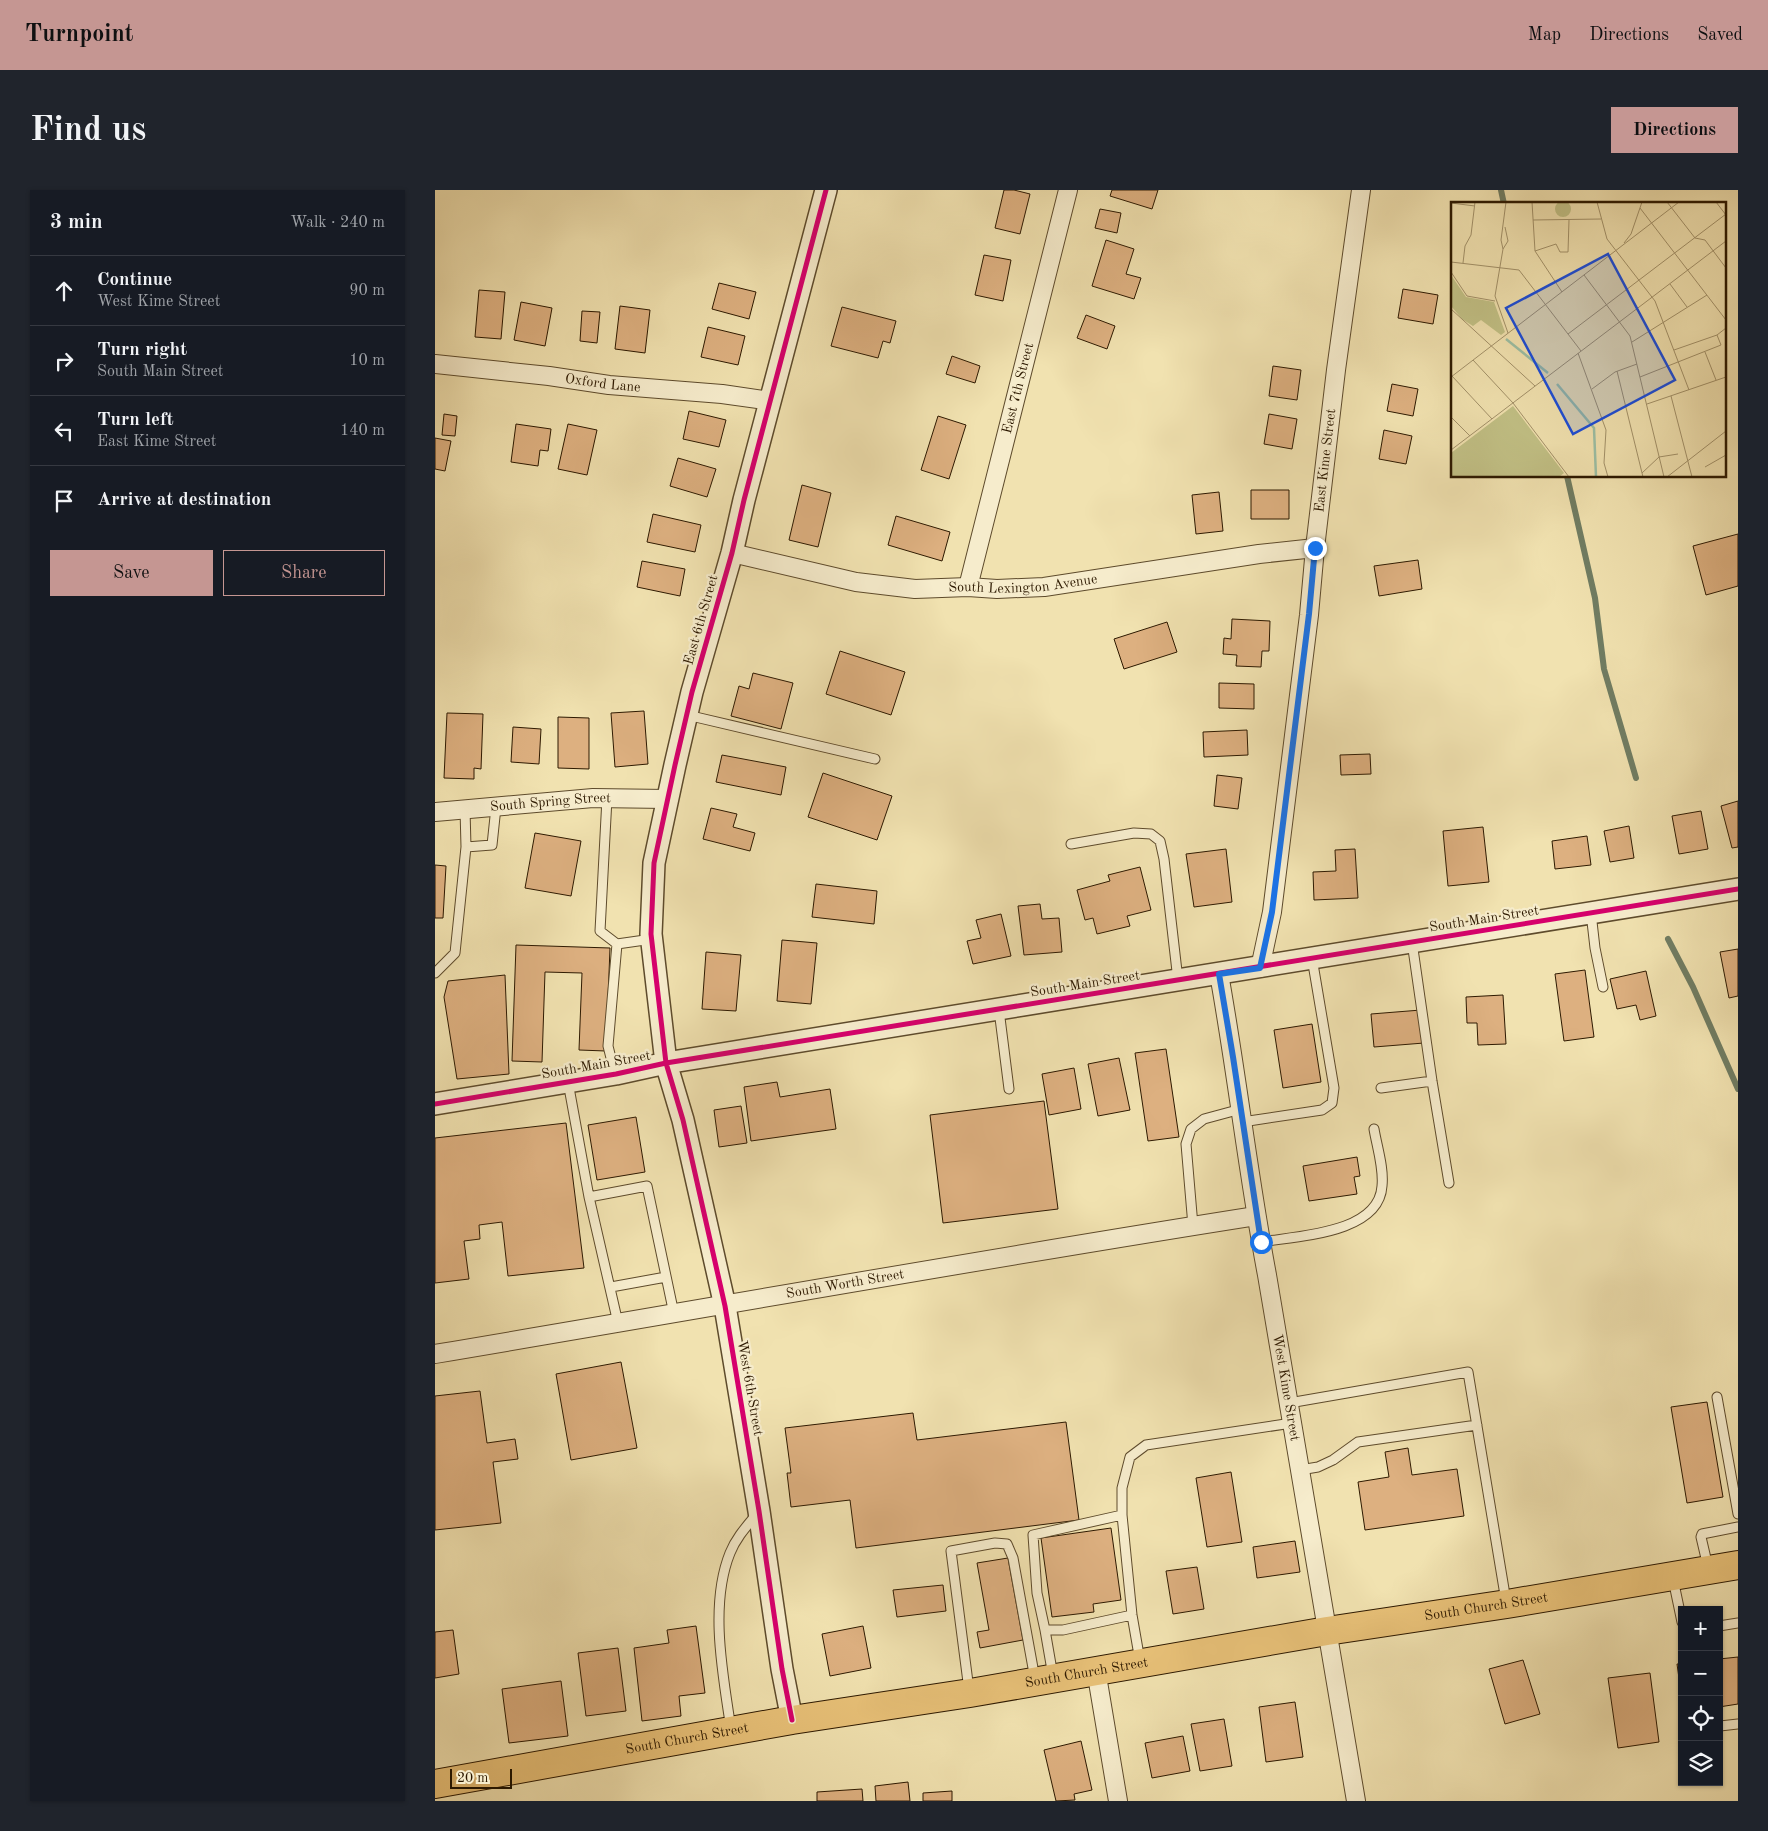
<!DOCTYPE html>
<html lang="en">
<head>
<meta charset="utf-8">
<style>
  :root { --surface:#171b24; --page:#20242c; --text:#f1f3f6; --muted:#9ea1a6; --line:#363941; --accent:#c59692 }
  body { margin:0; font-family:"Old Standard TT",serif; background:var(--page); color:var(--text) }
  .controls { position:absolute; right:15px; bottom:15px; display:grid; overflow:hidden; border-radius:0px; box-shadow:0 1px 4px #0004 }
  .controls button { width:45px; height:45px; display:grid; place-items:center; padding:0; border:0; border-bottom:1px solid var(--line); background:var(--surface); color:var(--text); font:25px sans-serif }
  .scale { position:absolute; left:15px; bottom:12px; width:62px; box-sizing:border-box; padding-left:5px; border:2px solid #2d1900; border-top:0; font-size:14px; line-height:18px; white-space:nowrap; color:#2d1900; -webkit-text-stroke:4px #f6eccc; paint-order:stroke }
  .stop { position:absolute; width:15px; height:15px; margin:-11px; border:4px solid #1a73e8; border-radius:50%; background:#fff }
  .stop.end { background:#1a73e8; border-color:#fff; box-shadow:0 1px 5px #0008 }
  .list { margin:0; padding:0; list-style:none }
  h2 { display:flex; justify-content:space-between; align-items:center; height:65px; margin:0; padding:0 20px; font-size:21px }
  h2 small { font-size:16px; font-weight:400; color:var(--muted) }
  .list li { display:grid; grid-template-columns:32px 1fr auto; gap:15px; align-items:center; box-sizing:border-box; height:70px; padding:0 20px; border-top:1px solid var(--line) }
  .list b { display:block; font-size:19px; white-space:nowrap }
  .list p { margin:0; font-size:16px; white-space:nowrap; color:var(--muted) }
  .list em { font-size:16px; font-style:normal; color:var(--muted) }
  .actions { display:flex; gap:10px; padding:15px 20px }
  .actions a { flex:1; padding:11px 0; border:1px solid var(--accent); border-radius:0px; text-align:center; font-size:18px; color:var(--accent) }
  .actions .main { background:var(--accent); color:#111 }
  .icon { flex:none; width:28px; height:28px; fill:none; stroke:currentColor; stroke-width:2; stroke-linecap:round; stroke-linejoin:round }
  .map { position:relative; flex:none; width:1303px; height:1611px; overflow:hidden; border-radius:0px }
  header { display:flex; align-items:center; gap:30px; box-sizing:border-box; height:70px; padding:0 25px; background:var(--accent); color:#111 }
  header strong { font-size:24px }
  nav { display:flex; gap:28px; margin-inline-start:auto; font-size:18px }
  .intro { display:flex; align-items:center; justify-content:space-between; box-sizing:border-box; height:120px; padding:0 30px }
  h1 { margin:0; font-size:35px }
  .button { padding:12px 22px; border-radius:0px; background:var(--accent); color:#111; font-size:18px; font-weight:700 }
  main { display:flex; gap:30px; padding:0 30px }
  aside { flex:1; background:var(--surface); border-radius:0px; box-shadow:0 1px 4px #0004 }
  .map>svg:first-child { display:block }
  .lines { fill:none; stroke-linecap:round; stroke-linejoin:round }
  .stream { stroke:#707d63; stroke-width:6 }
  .building { fill:#ddb080; stroke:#2d1900 }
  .service-casing { stroke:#5e4b2c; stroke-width:11 }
  .minor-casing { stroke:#5e4b2c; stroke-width:20 }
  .tertiary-casing { stroke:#5e4b2c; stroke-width:24 }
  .primary-casing { stroke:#2d1900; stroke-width:30 }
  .service { stroke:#f6eccc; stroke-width:9 }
  .minor { stroke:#f6eccc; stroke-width:18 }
  .tertiary { stroke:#f6eccc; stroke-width:21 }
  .primary { stroke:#e8c178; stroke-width:28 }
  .cycleway-casing { stroke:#f6eccc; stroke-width:8 }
  .cycleway { stroke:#d6006c; stroke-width:5 }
  .route { stroke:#1a73e8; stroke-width:6 }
  .labels { text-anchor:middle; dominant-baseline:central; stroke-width:4.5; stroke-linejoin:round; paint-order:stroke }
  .street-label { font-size:14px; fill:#2d1900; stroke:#f6eccc }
  .inset-river { fill:none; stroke:#9cbfa5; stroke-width:2.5 }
  .inset-road { fill:none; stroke:#a3926a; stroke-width:1 }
  .view { fill:#1d4ed8; fill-opacity:0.15; stroke:#1d4ed8; stroke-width:2.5 }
  .inset-edge { fill:none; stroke:#2d1900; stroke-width:2.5 }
</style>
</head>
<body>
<header>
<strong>Turnpoint</strong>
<nav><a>Map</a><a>Directions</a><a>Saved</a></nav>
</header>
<div class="intro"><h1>Find us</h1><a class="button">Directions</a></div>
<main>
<aside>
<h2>3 min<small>Walk · 240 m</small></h2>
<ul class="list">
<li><svg class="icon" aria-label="ahead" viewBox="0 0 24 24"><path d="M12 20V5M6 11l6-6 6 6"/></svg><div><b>Continue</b><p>West Kime Street</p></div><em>90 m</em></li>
<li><svg class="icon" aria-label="right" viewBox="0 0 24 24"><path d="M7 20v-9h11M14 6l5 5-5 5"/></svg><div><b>Turn right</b><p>South Main Street</p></div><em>10 m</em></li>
<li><svg class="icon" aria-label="left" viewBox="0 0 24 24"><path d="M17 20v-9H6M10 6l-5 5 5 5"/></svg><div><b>Turn left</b><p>East Kime Street</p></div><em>140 m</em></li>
<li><svg class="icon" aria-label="arrive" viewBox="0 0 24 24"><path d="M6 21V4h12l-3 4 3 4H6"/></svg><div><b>Arrive at destination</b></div></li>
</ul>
<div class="actions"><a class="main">Save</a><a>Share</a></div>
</aside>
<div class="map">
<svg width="1303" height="1611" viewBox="0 0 1303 1611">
  <rect width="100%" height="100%" fill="#f1e2b0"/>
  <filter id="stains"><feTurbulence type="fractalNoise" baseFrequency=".004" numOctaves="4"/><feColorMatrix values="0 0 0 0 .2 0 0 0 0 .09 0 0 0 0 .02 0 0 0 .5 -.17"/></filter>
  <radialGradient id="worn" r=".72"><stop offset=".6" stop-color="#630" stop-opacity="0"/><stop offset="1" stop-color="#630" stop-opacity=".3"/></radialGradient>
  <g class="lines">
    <path class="stream" d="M 1066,0 L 1069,14
      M 1132,286 L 1160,408 L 1169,479 L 1201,588
      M 1233,749 L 1258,797 L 1303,899"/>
  </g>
  <path class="building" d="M 569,0 L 579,0 L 595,4 L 585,44 L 560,38 Z
    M 677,0 L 723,0 L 717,19 L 675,6 Z
    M 665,19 L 686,23 L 682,43 L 660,38 Z
    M 671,50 L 699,59 L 691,84 L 706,88 L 699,109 L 657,96 Z
    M 549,65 L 576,70 L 568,111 L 540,105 Z
    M 284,93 L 321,102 L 314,129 L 277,119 Z
    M 968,99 L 1003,105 L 998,134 L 963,128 Z
    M 44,100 L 70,102 L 66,149 L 40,147 Z
    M 86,112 L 117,118 L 110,156 L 79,150 Z
    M 185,116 L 215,120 L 210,163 L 180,159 Z
    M 407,117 L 461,131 L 455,153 L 448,151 L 443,168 L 396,156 Z
    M 147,121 L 165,122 L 162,153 L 145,151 Z
    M 651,125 L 680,136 L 672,159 L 642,148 Z
    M 273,137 L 310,146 L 303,175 L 266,167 Z
    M 517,166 L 545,176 L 540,193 L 511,184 Z
    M 838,176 L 866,180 L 862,210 L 834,206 Z
    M 957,194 L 983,199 L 978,226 L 952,221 Z
    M 254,221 L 291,230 L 284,257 L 248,249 Z
    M 9,224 L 22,226 L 20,246 L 7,245 Z
    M 834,224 L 862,229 L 857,259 L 829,254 Z
    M 503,226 L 531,235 L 514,289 L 486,280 Z
    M 81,234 L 116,239 L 113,261 L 105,260 L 103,276 L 76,272 Z
    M 133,234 L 162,240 L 152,285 L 123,279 Z
    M 949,240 L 977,246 L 971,274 L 944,269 Z
    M 0,248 L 16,251 L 10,281 L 0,279 Z
    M 243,268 L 281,279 L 272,307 L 235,296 Z
    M 367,295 L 396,303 L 383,357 L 354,350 Z
    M 816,300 L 854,300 L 854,329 L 816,329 Z
    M 784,302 L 788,341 L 761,344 L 757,305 Z
    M 218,324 L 266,335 L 260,362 L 212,352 Z
    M 461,326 L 515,342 L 507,371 L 453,355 Z
    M 1303,344 L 1303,396 L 1271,405 L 1258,356 Z
    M 983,370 L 987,399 L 944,406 L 939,376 Z
    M 207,371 L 250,379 L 245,406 L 202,397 Z
    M 797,429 L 835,431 L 834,461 L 827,461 L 826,477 L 801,476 L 802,465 L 788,464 L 789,448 L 796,449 Z
    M 732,432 L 742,462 L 689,479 L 679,449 Z
    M 405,461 L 470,482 L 456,525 L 391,504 Z
    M 318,483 L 358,493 L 346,539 L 296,526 L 304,496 L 314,499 Z
    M 784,493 L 819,494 L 819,519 L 784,518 Z
    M 209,521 L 213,574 L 180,577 L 176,523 Z
    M 12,523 L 48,524 L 46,579 L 39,578 L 39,589 L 9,588 Z
    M 123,527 L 154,528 L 154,579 L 123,578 Z
    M 78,537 L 106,539 L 104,574 L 76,572 Z
    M 812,540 L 813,565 L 769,567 L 768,542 Z
    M 935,564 L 936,584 L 906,585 L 905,565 Z
    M 287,565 L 351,577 L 346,605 L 281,592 Z
    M 388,583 L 457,606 L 442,650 L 373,627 Z
    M 782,585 L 807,588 L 803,619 L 779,616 Z
    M 1303,611 L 1303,657 L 1297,658 L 1286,616 Z
    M 276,618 L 302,624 L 298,637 L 320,643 L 315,661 L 268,649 Z
    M 1266,621 L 1273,659 L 1244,664 L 1237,626 Z
    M 1194,636 L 1199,668 L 1175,672 L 1169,641 Z
    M 1048,637 L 1054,692 L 1013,696 L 1008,641 Z
    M 100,643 L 146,651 L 136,706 L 90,698 Z
    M 1152,646 L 1156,675 L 1120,679 L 1117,651 Z
    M 791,659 L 797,712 L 759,717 L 751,664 Z
    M 920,659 L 923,708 L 879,710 L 878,682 L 901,681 L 900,660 Z
    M 0,675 L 11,676 L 8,728 L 0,728 Z
    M 705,677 L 716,720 L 692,726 L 695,736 L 662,744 L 658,728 L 650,730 L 642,700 L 675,691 L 673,685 Z
    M 381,694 L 442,701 L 439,734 L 377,727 Z
    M 605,714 L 607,729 L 624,728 L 627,762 L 589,765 L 583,716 Z
    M 566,724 L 576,766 L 538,774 L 532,751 L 546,748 L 541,730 Z
    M 347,750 L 382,753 L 376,814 L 342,811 Z
    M 81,755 L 175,758 L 171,861 L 144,860 L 147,783 L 110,782 L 107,872 L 77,871 Z
    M 1303,759 L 1303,806 L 1294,808 L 1285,762 Z
    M 271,762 L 306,765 L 301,821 L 267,819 Z
    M 1150,780 L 1159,847 L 1129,851 L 1120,784 Z
    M 1211,781 L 1221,826 L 1205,830 L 1201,815 L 1182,819 L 1175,789 Z
    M 70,785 L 74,884 L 22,889 L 9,807 L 13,791 Z
    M 1068,805 L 1071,854 L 1043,855 L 1042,833 L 1032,833 L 1031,807 Z
    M 986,820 L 989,853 L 939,857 L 936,824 Z
    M 877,834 L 886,892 L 848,898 L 839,840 Z
    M 731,859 L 744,947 L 713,951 L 700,863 Z
    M 684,868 L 695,920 L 663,926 L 653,874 Z
    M 639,878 L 646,919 L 614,925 L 607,884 Z
    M 342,892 L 345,907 L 395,899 L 401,939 L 316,951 L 309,897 Z
    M 609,911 L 623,1019 L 508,1033 L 495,925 Z
    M 306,916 L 312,953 L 284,957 L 279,920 Z
    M 201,927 L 210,982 L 162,990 L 153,935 Z
    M 131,933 L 149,1078 L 73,1086 L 67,1032 L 44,1035 L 45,1049 L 29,1051 L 34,1089 L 0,1093 L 0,948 Z
    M 922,967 L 925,986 L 919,987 L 922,1004 L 874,1011 L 868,976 Z
    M 186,1172 L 202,1258 L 136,1270 L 121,1184 Z
    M 45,1201 L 52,1253 L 80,1249 L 83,1269 L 58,1272 L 66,1333 L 0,1340 L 0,1206 Z
    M 1272,1212 L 1288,1307 L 1252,1313 L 1236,1217 Z
    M 478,1223 L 482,1250 L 631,1232 L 644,1330 L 421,1358 L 415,1310 L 356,1317 L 352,1283 L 356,1283 L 350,1238 Z
    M 973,1258 L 977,1285 L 1022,1279 L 1029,1326 L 930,1340 L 923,1292 L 954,1287 L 950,1262 Z
    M 796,1282 L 807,1352 L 772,1357 L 761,1288 Z
    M 676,1338 L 686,1410 L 658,1414 L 659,1422 L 617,1427 L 606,1348 Z
    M 860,1351 L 865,1382 L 822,1388 L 818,1357 Z
    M 573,1368 L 588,1450 L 545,1458 L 542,1442 L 554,1440 L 542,1373 Z
    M 762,1377 L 769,1419 L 738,1424 L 731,1381 Z
    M 508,1395 L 511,1421 L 462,1427 L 458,1400 Z
    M 261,1436 L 270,1503 L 244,1506 L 246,1526 L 207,1531 L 199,1458 L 234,1453 L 232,1440 Z
    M 428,1436 L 436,1478 L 395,1486 L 387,1444 Z
    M 18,1440 L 24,1484 L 0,1488 L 0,1442 Z
    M 183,1458 L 191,1521 L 151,1526 L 143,1463 Z
    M 1303,1467 L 1303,1514 L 1284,1517 L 1284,1469 Z
    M 1088,1470 L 1105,1524 L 1070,1534 L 1054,1479 Z
    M 1242,1474 L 1247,1474 L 1247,1510 Z
    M 1215,1483 L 1224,1552 L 1183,1558 L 1173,1488 Z
    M 126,1491 L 133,1546 L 74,1553 L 67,1499 Z
    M 860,1512 L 868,1567 L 831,1572 L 824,1517 Z
    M 789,1529 L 797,1576 L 765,1581 L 756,1534 Z
    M 748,1546 L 755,1581 L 717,1588 L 710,1553 Z
    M 646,1551 L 657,1600 L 639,1604 L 640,1610 L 621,1611 L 609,1560 Z
    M 473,1592 L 475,1611 L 441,1611 L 440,1596 Z
    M 427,1599 L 428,1611 L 382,1611 L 382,1602 Z
    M 517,1601 L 517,1611 L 488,1611 L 488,1603 Z"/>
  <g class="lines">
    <defs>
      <path id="service" d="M 252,525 L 440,569
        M 172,608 L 165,741 L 182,754
        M 636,654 L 699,643 L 716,644 L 725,651 L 729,669 L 743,790
        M 31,657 L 57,655 L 61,617
        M 1156,723 L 1160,758 L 1168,797
        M 977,752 L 997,891 L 1014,993
        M 0,783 L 20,763 L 31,657 L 30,619
        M 564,820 L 574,899
        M 180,884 L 173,856 L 182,754 L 217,749
        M 133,892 L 154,1007
        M 946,898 L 997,891
        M 807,932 L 887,920 L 897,913 L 899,898 L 877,768
        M 758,1036 L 751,954 L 756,939 L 769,929 L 806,919
        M 826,1052 C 861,1046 944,1044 947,996 C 949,978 942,957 939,939
        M 176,1097 L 231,1087
        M 183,1133 L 154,1007 L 212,996 L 239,1124
        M 1282,1207 L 1303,1324
        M 854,1213 L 1033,1182 L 1071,1411
        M 865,1280 L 883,1277 L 898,1270 L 923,1252 L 1042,1235
        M 687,1325 L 687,1298 L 695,1267 L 711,1255 L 857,1233
        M 1273,1377 L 1266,1347 L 1267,1344 L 1303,1337
        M 1238,1389 L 1247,1432
        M 697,1425 L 628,1440 L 610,1440 L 602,1403 L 598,1345 L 687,1325 L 697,1425 L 705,1471
        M 1284,1436 L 1303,1433
        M 610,1440 L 618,1486
        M 534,1500 L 516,1361 L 560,1353 L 572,1354 L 578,1368 L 600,1489
        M 1285,1536 L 1303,1534
        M 296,1539 C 288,1485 274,1415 295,1363 C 301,1348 311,1337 321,1325"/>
      <g id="minor">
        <path id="s1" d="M 0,174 L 114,186 L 174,195 L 287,204 L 336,211"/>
        <path id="s2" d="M 297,363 L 421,392 L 480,399 L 533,397 L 562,399 L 609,397 L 824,364 L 880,358"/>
        <path id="s3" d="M 533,397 L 633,0"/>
        <path id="s4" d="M 0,622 L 158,608 L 232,609"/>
        <path id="s5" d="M 825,778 L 837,722 L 874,425 L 880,358 L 901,180 L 926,0"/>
        <path id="s6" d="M 784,784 C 802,884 813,985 832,1085 L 921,1611"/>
        <path id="s7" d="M 0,1164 C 274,1118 547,1069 821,1026"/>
        <path d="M 661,1480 L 683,1611"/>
      </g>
      <path id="tertiary" d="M 0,914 L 181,884 L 231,873 L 1303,699
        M 357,1530 L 347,1479 L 324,1321 L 290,1116 L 248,930 L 231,873 L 216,744 L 219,673 L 240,575 L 257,502 L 297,363 L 309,310 L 391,0"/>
      <g id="primary">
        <path id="s8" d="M 0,1594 L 357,1530 L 535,1503 L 892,1441 L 1072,1414 L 1303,1375"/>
      </g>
    </defs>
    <use href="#service" class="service-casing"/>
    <use href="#minor" class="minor-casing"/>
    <use href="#tertiary" class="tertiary-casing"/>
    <use href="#primary" class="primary-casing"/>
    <use href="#service" class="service"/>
    <use href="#minor" class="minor"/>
    <use href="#tertiary" class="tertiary"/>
    <use href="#primary" class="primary"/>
    <defs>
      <path id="cycleway" d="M 0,914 L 181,884 L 231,873 L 1303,699
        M 357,1530 L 347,1479 L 324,1321 L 290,1116 L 248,930 L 231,873 L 216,744 L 219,673 L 240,575 L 257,502 L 297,363 L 309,310 L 391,0"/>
    </defs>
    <use href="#cycleway" class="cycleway-casing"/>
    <use href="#cycleway" class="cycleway"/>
  </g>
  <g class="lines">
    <path class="route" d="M 826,1052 L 798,867 L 784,784 L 825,778 L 837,722 L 874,424 L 880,358"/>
  </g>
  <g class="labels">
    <g class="street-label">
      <text stroke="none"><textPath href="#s1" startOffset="169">Oxford Lane</textPath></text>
      <text stroke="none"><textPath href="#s3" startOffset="205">East 7th Street</textPath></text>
      <text stroke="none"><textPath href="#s5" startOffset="512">East Kime Street</textPath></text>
      <text stroke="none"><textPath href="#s2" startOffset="295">South Lexington Avenue</textPath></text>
      <text transform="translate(266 430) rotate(-74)">East 6th Street</text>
      <text stroke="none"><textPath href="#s4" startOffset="116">South Spring Street</textPath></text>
      <text transform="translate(1049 729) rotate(-9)">South Main Street</text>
      <text transform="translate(650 794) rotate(-9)">South Main Street</text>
      <text transform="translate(161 875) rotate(-10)">South Main Street</text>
      <text stroke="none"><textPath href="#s7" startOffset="416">South Worth Street</textPath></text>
      <text transform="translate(315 1198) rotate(80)">West 6th Street</text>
      <text stroke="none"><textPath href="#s6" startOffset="419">West Kime Street</textPath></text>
      <text stroke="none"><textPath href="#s8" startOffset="1066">South Church Street</textPath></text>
      <text stroke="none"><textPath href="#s8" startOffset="661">South Church Street</textPath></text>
      <text stroke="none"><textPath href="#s8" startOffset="256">South Church Street</textPath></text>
    </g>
  </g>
  <g transform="translate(1016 12)">
    <rect width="275" height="275" fill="#f1e2b0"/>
    <path d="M104 7a8 8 0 1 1 16 0a8 8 0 1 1-16 0ZM 0,73 L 15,95 L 43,100 L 54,130 L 50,133 L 30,118 L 22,124 L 11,117 L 0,104 ZM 62,204 L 113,271 L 108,275 L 0,275 L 0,251 Z" fill="#c2c186"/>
    <path class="inset-river" d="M 55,137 L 97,171M 106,182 L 143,226 L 145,275"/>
    <path class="inset-road" d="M 81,0 L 84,49 L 111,90M 146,0 L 156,37 L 204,99 L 238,188M 216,0 L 244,36 L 254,38 L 275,66M 265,0 L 275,13M 0,1 L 24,4M 189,6 L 275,118M 82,18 L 150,17M 54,25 L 57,39 L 52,47 L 44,94 L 57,131M 173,41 L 180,32 L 191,0M 52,47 L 50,38 L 55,0M 84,49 L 105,42 L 109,50 L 117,50 L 118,18M 0,60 L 68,68 L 130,149M 12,61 L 14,44 L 20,33 L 24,0M 0,70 L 16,94 L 44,99M 133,73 L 179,134 L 213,275M 219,82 L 236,105M 0,107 L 84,184M 117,132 L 275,12M 181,140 L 256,93M 223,148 L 266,133 L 275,126M 254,150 L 265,178M 127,151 L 155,228 L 153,261 L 157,275M 22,158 L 62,201 L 118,275M 166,169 L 192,275M 1,174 L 41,217M 0,175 L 228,0M 189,175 L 270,143 L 266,133M 141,187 L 164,170 L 186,162M 220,194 L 241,275M 196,202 L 275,175M 0,215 L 19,234M 0,248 L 275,39M 254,265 L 275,253M 191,271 L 208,255 L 227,252M 216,275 L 275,229"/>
    <path class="view" d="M 157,52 L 224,178 L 122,232 L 55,106 Z"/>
    <rect width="275" height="275" class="inset-edge"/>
  </g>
  <rect width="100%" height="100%" filter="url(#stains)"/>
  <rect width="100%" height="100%" fill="url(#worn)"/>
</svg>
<div class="controls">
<button>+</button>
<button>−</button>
<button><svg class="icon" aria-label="locate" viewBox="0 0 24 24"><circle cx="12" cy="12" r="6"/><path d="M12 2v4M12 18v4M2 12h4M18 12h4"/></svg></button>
<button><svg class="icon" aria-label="layers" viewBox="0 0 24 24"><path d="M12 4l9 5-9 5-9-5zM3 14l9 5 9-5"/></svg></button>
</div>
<div class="scale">20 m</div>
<div class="stop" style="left:826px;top:1052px"></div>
<div class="stop end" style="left:880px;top:358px"></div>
</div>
</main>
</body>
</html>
